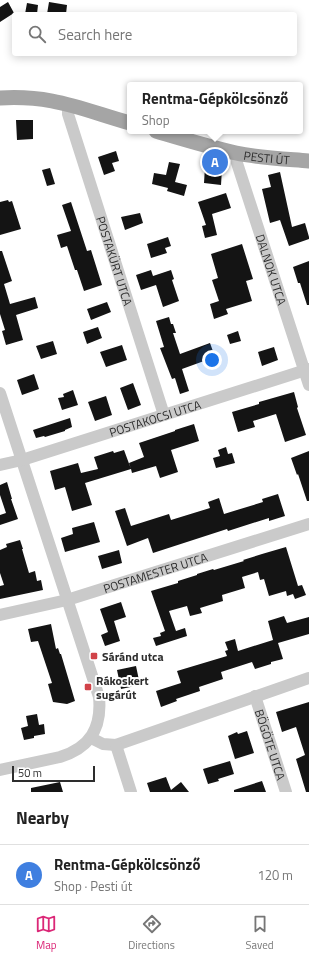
<!DOCTYPE html>
<html lang="en">
<head>
<meta charset="utf-8">
<style>
  :root { --surface:#fff; --page:#f2f2f2; --text:#222; --muted:#767676; --line:#e0e0e0; --accent:#db2777 }
  body { margin:0; font-family:"Titillium Web",sans-serif; background:var(--page); color:var(--text) }
  .scale { position:absolute; left:12px; bottom:10px; width:83px; box-sizing:border-box; padding-left:4px; border:2px solid #2d2d2d; border-top:0; font-size:11px; line-height:14px; white-space:nowrap; color:#2d2d2d; -webkit-text-stroke:3px #fff; paint-order:stroke }
  .you { position:absolute; left:212px; top:360px; width:14px; height:14px; margin:-10px; border:3px solid #fff; border-radius:50%; background:#1a73e8; box-shadow:0 0 0 6px #1a73e833 }
  .badge { display:grid; place-items:center; width:26px; height:26px; border-radius:50%; background:var(--accent); color:#fff; font-size:13px; font-weight:700 }
  .pin { position:absolute; translate:-50% -50%; border:2px solid #fff; box-shadow:0 1px 4px #0006 }
  .popup { position:absolute; left:127px; top:82px; width:176px; height:52px; box-sizing:border-box; display:grid; place-content:center; border-radius:4px; background:var(--surface); filter:drop-shadow(0 1px 3px #0005); font-size:13px; white-space:nowrap; color:var(--muted) }
  .popup b { font-size:15px; color:var(--text) }
  .popup::after { content:''; position:absolute; left:50%; top:100%; margin-left:-8px; border:8px solid transparent; border-top-color:var(--surface) }
  .list { margin:0; padding:0; list-style:none }
  h2 { display:flex; justify-content:space-between; align-items:center; height:52px; margin:0; padding:0 16px; font-size:17px }
  h2 small { font-size:13px; font-weight:400; color:var(--muted) }
  .list li { display:grid; grid-template-columns:26px 1fr auto; gap:12px; align-items:center; box-sizing:border-box; height:60px; padding:0 16px; border-top:1px solid var(--line) }
  .list b { display:block; font-size:15px; white-space:nowrap }
  .list p { margin:0; font-size:13px; white-space:nowrap; color:var(--muted) }
  .list em { font-size:13px; font-style:normal; color:var(--muted) }
  .icon { flex:none; width:22px; height:22px; fill:none; stroke:currentColor; stroke-width:2; stroke-linecap:round; stroke-linejoin:round }
  .map { position:relative; flex:none; width:309px; height:792px; overflow:hidden }
  .search { position:absolute; background:var(--surface); box-shadow:0 2px 10px #0003; left:12px; right:12px; top:12px; height:44px; display:flex; align-items:center; gap:10px; box-sizing:border-box; padding:0 14px; border-radius:4px; color:var(--muted); font-size:15px }
  .sheet { height:112px; background:var(--surface) }
  nav { display:flex; justify-content:space-around; align-items:center; box-sizing:border-box; height:56px; border-top:1px solid var(--line); background:var(--surface); font-size:11px; color:var(--muted) }
  nav a { display:grid; justify-items:center; gap:2px }
  nav .on { color:var(--accent) }
  .map>svg:first-child { display:block }
  .building { fill:#141414 }
  .lines { fill:none; stroke-linecap:round; stroke-linejoin:round }
  .minor { stroke:#cacaca; stroke-width:12 }
  .major { stroke:#a5a5a5; stroke-width:15 }
  .poi-dot { fill:#d14349; stroke:#fff; stroke-width:1.5 }
  .labels { text-anchor:middle; dominant-baseline:central; stroke-width:4; stroke-linejoin:round; paint-order:stroke }
  .street-label { font-size:12px; fill:#2d2d2d; stroke:#fff }
  .poi-label { font-size:12px; font-weight:bold; fill:#2d2d2d; stroke:#fff; text-anchor:start }
</style>
</head>
<body>
<div class="map">
<svg width="309" height="792" viewBox="0 0 309 792">
  <rect width="100%" height="100%" fill="#fff"/>
  <path class="building" d="M 8,2 L 14,13 L 0,22 L 0,7 Z
    M 49,2 L 67,5 L 66,14 L 47,14 Z
    M 27,3 L 38,5 L 37,14 L 25,14 Z
    M 16,120 L 33,120 L 33,139 L 17,140 Z
    M 116,151 L 119,161 L 112,163 L 115,171 L 104,175 L 98,157 Z
    M 169,162 L 180,164 L 175,182 L 187,185 L 184,196 L 167,191 L 168,188 L 152,184 L 154,173 L 166,175 Z
    M 205,167 L 222,169 L 221,185 L 204,183 Z
    M 50,168 L 55,184 L 47,186 L 42,170 Z
    M 280,172 L 292,227 L 305,223 L 309,237 L 309,239 L 289,246 L 280,220 L 270,223 L 262,189 L 271,187 L 268,175 Z
    M 226,193 L 231,208 L 212,214 L 217,235 L 205,238 L 202,226 L 206,225 L 198,202 Z
    M 8,200 L 9,202 L 12,201 L 21,229 L 0,235 L 0,202 Z
    M 71,202 L 87,251 L 91,250 L 102,285 L 84,291 L 77,270 L 75,270 L 67,246 L 61,248 L 57,235 L 71,231 L 62,205 Z
    M 140,213 L 143,223 L 125,230 L 121,217 Z
    M 168,237 L 171,246 L 165,248 L 167,253 L 151,258 L 147,244 Z
    M 242,244 L 253,279 L 246,281 L 252,301 L 226,309 L 228,314 L 214,319 L 210,304 L 219,301 L 212,280 L 218,278 L 211,254 Z
    M 0,251 L 2,251 L 12,281 L 4,284 L 10,304 L 35,297 L 38,308 L 16,315 L 23,340 L 6,345 L 2,331 L 5,330 L 0,314 Z
    M 309,261 L 309,305 L 307,305 L 300,283 L 298,283 L 293,267 Z
    M 151,270 L 153,276 L 171,270 L 174,279 L 172,280 L 179,301 L 163,307 L 156,285 L 141,290 L 136,275 Z
    M 107,302 L 111,312 L 91,320 L 87,309 Z
    M 169,317 L 171,324 L 173,324 L 176,333 L 173,333 L 180,354 L 210,343 L 215,357 L 182,369 L 189,391 L 180,394 L 175,378 L 172,379 L 160,348 L 164,347 L 156,321 Z
    M 98,327 L 102,338 L 87,344 L 83,332 Z
    M 238,331 L 241,341 L 230,344 L 227,335 Z
    M 53,341 L 57,354 L 41,359 L 36,346 Z
    M 122,345 L 127,360 L 106,367 L 100,352 Z
    M 274,347 L 278,360 L 262,366 L 258,352 Z
    M 34,374 L 39,389 L 22,395 L 17,380 Z
    M 133,383 L 141,405 L 128,410 L 120,388 Z
    M 73,390 L 78,405 L 62,410 L 58,398 L 64,397 L 63,394 Z
    M 294,392 L 298,407 L 297,408 L 306,435 L 285,442 L 276,414 L 253,421 L 255,427 L 238,432 L 232,412 L 259,404 L 259,402 Z
    M 106,396 L 112,415 L 95,421 L 88,402 Z
    M 70,418 L 72,427 L 65,430 L 65,431 L 45,437 L 44,436 L 36,438 L 33,430 Z
    M 194,424 L 199,441 L 171,450 L 178,472 L 160,478 L 156,466 L 132,473 L 131,469 L 85,483 L 92,505 L 72,511 L 65,487 L 55,490 L 50,471 L 78,463 L 81,473 L 98,469 L 94,457 L 113,451 L 114,453 L 124,450 L 131,469 L 129,463 L 144,457 L 139,443 L 175,431 L 175,430 Z
    M 226,447 L 228,454 L 232,453 L 235,463 L 216,468 L 213,458 L 220,456 L 218,450 Z
    M 309,451 L 309,501 L 307,501 L 298,474 L 297,475 L 291,458 Z
    M 7,482 L 12,499 L 11,499 L 18,519 L 0,525 L 0,515 L 6,513 L 0,495 L 0,485 Z
    M 278,494 L 285,516 L 269,521 L 269,518 L 228,531 L 227,529 L 153,553 L 148,538 L 127,546 L 115,511 L 125,508 L 131,526 L 169,514 L 171,520 L 210,508 L 208,502 L 219,498 L 224,514 L 263,502 L 262,499 Z
    M 94,522 L 100,542 L 65,552 L 61,538 L 73,534 L 72,528 Z
    M 20,540 L 23,549 L 22,549 L 29,573 L 35,571 L 37,581 L 41,580 L 43,590 L 0,599 L 0,586 L 4,585 L 0,573 L 0,550 L 7,547 L 6,544 Z
    M 286,547 L 298,586 L 302,585 L 306,595 L 295,599 L 293,594 L 287,596 L 286,591 L 269,596 L 264,579 L 260,580 L 258,572 L 242,577 L 245,588 L 222,595 L 223,601 L 200,608 L 202,613 L 190,616 L 187,606 L 169,611 L 176,631 L 185,628 L 187,636 L 156,646 L 153,638 L 161,636 L 160,633 L 165,631 L 151,591 L 178,583 L 178,581 L 197,575 L 197,574 L 213,569 L 214,570 L 244,561 L 243,560 L 262,554 Z
    M 119,550 L 122,563 L 102,569 L 98,556 Z
    M 121,602 L 126,617 L 114,621 L 120,641 L 105,646 L 101,635 L 108,632 L 100,609 Z
    M 284,616 L 287,623 L 309,617 L 309,634 L 278,643 L 283,659 L 271,662 L 271,664 L 255,669 L 252,662 L 221,672 L 223,679 L 199,687 L 200,691 L 176,699 L 177,701 L 161,707 L 156,691 L 181,683 L 177,671 L 227,656 L 225,651 L 228,650 L 225,642 L 235,639 L 238,651 L 273,640 L 268,621 Z
    M 51,624 L 56,649 L 58,648 L 60,654 L 61,654 L 75,701 L 67,704 L 53,702 L 48,684 L 52,683 L 38,641 L 31,642 L 28,629 Z
    M 136,666 L 140,685 L 121,689 L 117,670 Z
    M 309,702 L 309,792 L 306,792 L 296,759 L 305,755 L 296,727 L 282,732 L 276,712 Z
    M 37,714 L 39,725 L 44,724 L 45,734 L 34,736 L 34,738 L 24,740 L 21,728 L 28,726 L 26,716 Z
    M 247,731 L 254,753 L 235,759 L 228,736 L 237,732 L 238,734 Z
    M 230,761 L 234,774 L 218,779 L 219,781 L 208,784 L 203,769 Z
    M 166,777 L 171,790 L 181,782 L 189,792 L 150,792 L 147,783 Z
    M 262,781 L 266,792 L 234,792 L 234,790 Z
    M 60,782 L 63,792 L 31,792 L 31,788 Z"/>
  <g class="lines">
    <g class="minor">
      <path id="s1" d="M 68,105 L 68,114 L 164,415"/>
      <path id="s2" d="M 237,153 L 237,163 L 309,385"/>
      <path d="M 0,393 L 99,697 C 102,728 90,748 60,757 L 0,770"/>
      <path id="s3" d="M 0,465 L 22,460 L 309,369"/>
      <path id="s4" d="M 0,615 L 67,600 L 309,524"/>
      <path id="s5" d="M 255,696 L 286,792"/>
      <path d="M 91,738 L 103,744 L 116,745 L 309,678"/>
      <path d="M 116,745 L 131,792"/>
    </g>
    <g class="major">
      <path d="M 0,98 C 17,97 36,98 52,101 C 79,106 104,116 130,123"/>
      <path id="s6" d="M 156,131 C 183,139 209,147 236,153 C 260,158 285,159 309,161"/>
    </g>
  </g>
  <g class="poi-dot">
    <rect x="90" y="652" width="8" height="8" rx="2"/>
    <rect x="84" y="683" width="8" height="8" rx="2"/>
  </g>
  <g class="labels">
    <g class="street-label">
      <text stroke="none"><textPath href="#s6" startOffset="114">PESTI ÚT</textPath></text>
      <text stroke="none"><textPath href="#s1" startOffset="163">POSTAKÜRT UTCA</textPath></text>
      <text stroke="none"><textPath href="#s2" startOffset="122">DALNOK UTCA</textPath></text>
      <text stroke="none"><textPath href="#s3" startOffset="162">POSTAKOCSI UTCA</textPath></text>
      <text stroke="none"><textPath href="#s4" startOffset="161">POSTAMESTER UTCA</textPath></text>
      <text stroke="none"><textPath href="#s5" startOffset="51">BÖGÖTE UTCA</textPath></text>
    </g>
    <g class="poi-label">
      <text x="102" y="656">Sáránd utca</text>
      <text x="96" y="680">Rákoskert<tspan x="96" dy="14">sugárút</tspan></text>
    </g>
  </g>
</svg>
<div class="scale">50 m</div>
<div class="you"></div>
<div class="pin badge" style="left:215px;top:162px;background:#3f7fe0">A</div>
<div class="popup"><b>Rentma-Gépkölcsönző</b>Shop</div>
<div class="search"><svg class="icon" aria-label="search" viewBox="0 0 24 24"><circle cx="10" cy="10" r="6"/><path d="M15 15l6 6"/></svg>Search here</div>
</div>
<section class="sheet">
<h2>Nearby<small></small></h2>
<ul class="list">
<li><span class="badge" style="background:#3f7fe0">A</span><div><b>Rentma-Gépkölcsönző</b><p>Shop · Pesti út</p></div><em>120 m</em></li>
</ul>
</section>
<nav>
<a class="on"><svg class="icon" aria-label="map" viewBox="0 0 24 24"><path d="M3 6l6-2 6 2 6-2v14l-6 2-6-2-6 2zM9 4v14M15 6v14"/></svg>Map</a>
<a><svg class="icon" aria-label="directions" viewBox="0 0 24 24"><path d="M12 3l9 9-9 9-9-9zM9 14v-3h6M13 9l2 2-2 2"/></svg>Directions</a>
<a><svg class="icon" aria-label="saved" viewBox="0 0 24 24"><path d="M7 4h10v16l-5-4-5 4z"/></svg>Saved</a>
</nav>
</body>
</html>
